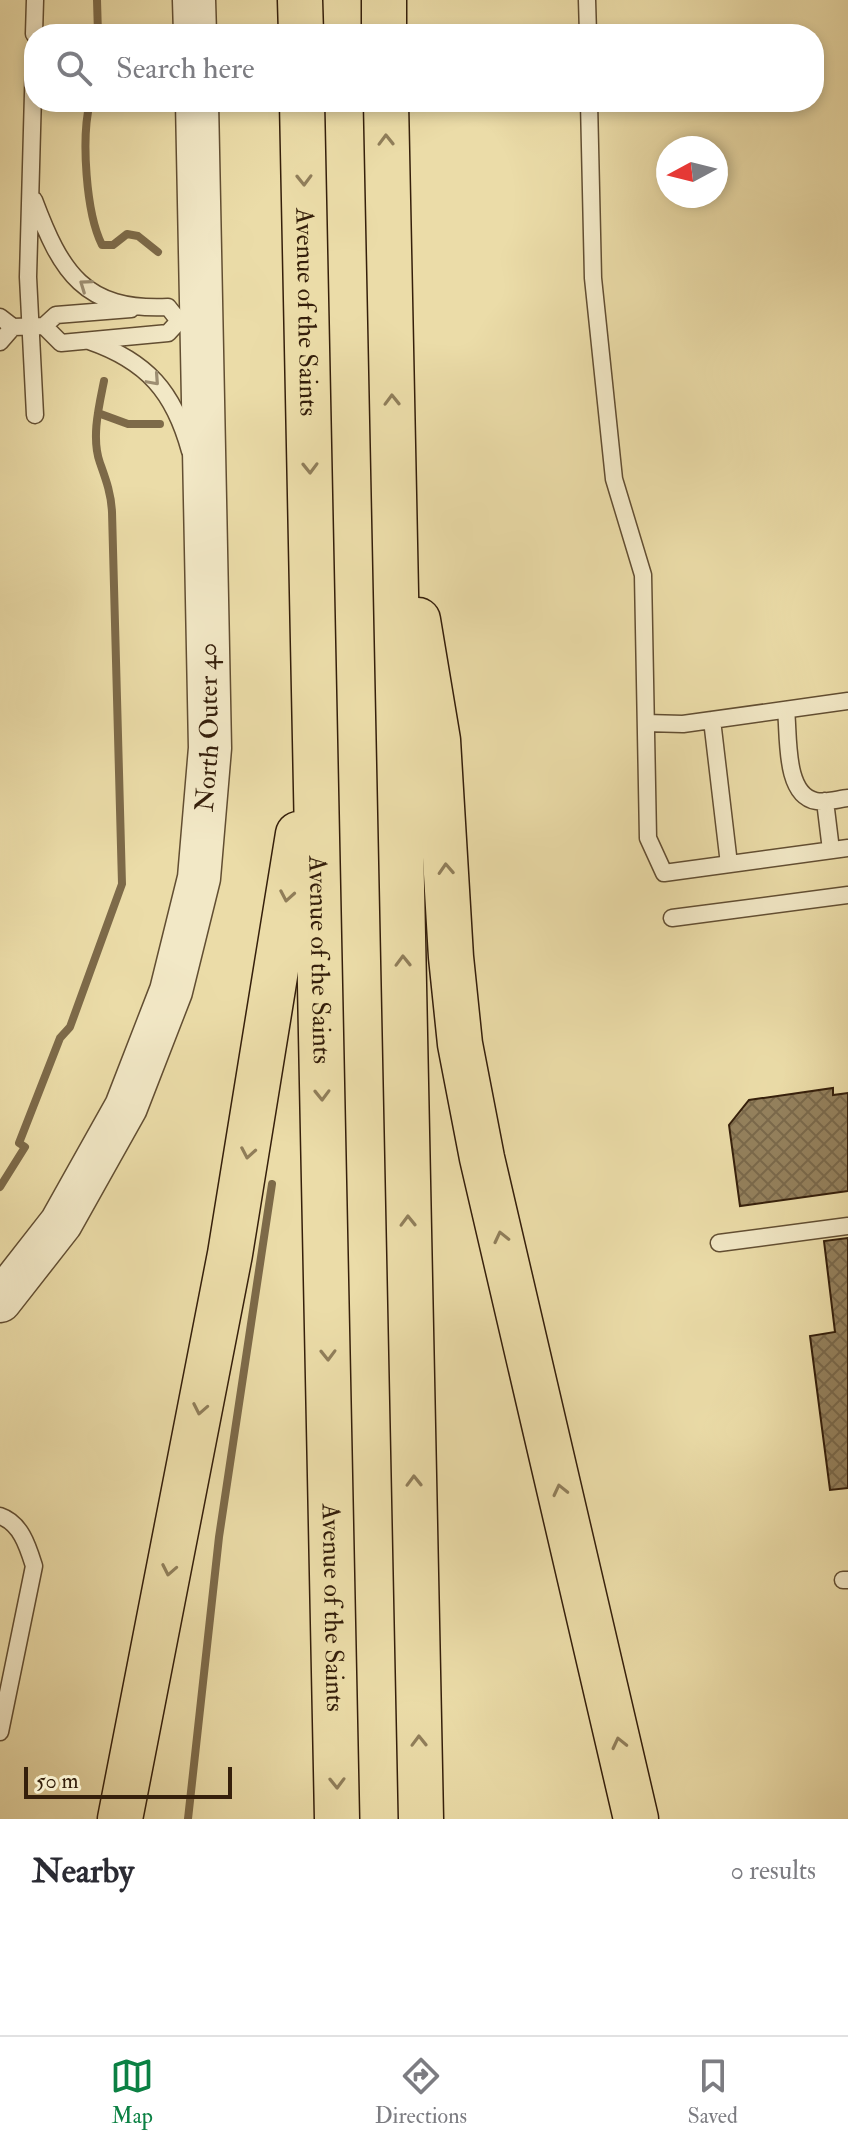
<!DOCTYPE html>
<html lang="en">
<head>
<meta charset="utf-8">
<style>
  :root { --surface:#fff; --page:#f7f7f7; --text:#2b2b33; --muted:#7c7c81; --line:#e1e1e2; --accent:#0b8043 }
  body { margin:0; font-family:"IM FELL Double Pica",serif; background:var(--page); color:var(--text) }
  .compass { position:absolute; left:656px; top:136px; width:72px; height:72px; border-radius:50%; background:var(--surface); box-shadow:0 4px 12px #0003; rotate:263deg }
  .scale { position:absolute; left:24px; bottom:20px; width:208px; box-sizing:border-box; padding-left:8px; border:4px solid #351f0b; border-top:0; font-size:22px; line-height:28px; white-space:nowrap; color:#351f0b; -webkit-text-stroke:6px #f2e8c6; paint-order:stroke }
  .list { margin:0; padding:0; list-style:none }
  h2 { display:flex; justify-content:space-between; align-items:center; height:104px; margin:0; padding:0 32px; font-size:34px }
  h2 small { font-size:26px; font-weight:400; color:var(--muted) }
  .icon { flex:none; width:44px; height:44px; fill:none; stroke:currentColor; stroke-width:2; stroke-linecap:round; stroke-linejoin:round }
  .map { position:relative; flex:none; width:848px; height:1819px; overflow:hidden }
  .search { position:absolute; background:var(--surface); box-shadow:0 4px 12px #0003; left:24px; right:24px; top:24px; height:88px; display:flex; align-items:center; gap:20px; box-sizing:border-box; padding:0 28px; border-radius:32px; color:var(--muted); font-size:30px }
  .sheet { height:216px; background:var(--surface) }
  nav { display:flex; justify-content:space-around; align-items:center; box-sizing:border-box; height:112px; border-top:2px solid var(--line); background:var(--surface); font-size:22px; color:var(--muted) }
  nav a { display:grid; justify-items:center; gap:4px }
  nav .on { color:var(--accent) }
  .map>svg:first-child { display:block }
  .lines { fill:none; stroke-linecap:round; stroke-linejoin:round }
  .stream { stroke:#7d6a49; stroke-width:8 }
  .building { fill:url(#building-cross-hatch); stroke:#351f0b; stroke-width:2 }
  .service-casing { stroke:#624e32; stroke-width:19 }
  .tertiary-casing { stroke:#624e32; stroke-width:45 }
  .motorway-casing { stroke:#351f0b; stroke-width:47 }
  .service { stroke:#f2e8c6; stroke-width:16 }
  .tertiary { stroke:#f2e8c6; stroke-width:42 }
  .motorway { stroke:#ebdca8; stroke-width:44 }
  .oneway { stroke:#907e5a }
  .oneway2 { stroke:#9d8e72 }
  .labels { text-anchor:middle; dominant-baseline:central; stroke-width:8; stroke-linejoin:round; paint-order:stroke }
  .street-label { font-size:26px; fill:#351f0b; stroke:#f2e8c6 }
</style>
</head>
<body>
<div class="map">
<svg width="848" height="1819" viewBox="0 0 848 1819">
  <defs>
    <pattern id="building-cross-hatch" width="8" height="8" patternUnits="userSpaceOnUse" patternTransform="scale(2)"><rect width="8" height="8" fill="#94815d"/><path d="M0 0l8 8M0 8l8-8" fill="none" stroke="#7a694b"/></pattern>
  </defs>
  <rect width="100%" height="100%" fill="#ebdca8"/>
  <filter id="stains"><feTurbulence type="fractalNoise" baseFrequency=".0025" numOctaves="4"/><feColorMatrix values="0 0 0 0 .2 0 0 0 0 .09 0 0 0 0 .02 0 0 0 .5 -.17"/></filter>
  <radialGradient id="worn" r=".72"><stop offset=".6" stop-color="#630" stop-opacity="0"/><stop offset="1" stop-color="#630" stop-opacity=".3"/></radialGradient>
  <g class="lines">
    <path class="stream" d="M 97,0 L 98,34
      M 90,102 C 81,138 86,213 102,245 L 113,245 L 127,234 L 138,236 L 158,252
      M 98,413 L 128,424 L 160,424
      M 0,1187 L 25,1147 L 19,1143 L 60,1038 L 70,1027 L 122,884 L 112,512 C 111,493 106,480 100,463 C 91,438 99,406 104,381
      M 188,1819 L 219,1537 L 272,1184"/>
  </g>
  <path class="building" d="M 833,1088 L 833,1095 L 848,1093 L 848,1191 L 740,1206 L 729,1125 L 749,1100 Z
    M 848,1238 L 848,1488 L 830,1490 L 810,1336 L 835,1332 L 824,1241 Z"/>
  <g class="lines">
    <defs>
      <path id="service" d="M 587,0 L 588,34
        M 34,34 L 35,0
        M 34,57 L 28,277 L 35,415
        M 589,102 L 593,278 L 614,479 L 643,575 L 648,838 L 664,873 L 848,848
        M 34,200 C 61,272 84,311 168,307 L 179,321
        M 0,317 L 13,327 L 44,326 L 56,315 L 131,309
        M 44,326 L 61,343 L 168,333 L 179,321 L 189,320
        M 89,341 C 147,361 174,392 190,451
        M 0,342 L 13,327
        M 786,710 C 789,736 784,795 816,801 C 826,803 838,799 848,798
        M 712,720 L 729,864
        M 646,723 L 683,724 L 848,701
        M 825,801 L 831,850
        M 672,918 L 848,895
        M 719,1243 L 848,1226
        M 0,1516 C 21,1523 28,1547 34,1566 L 0,1732
        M 843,1580 L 848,1580"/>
      <g id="tertiary">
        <path d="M 194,0 L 195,34"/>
        <path id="s1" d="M 0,1301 L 61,1223 L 126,1107 L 171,991 L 199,878 L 210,748 L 197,102"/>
      </g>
      <g id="motorway">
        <path d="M 300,0 L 301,34"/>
        <path d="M 384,0 L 384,34"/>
        <path id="s2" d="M 302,102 L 337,1819"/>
        <path d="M 386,102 L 421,1819"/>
        <path d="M 418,620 L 438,740 L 451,957 L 460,1044 L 482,1158 L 636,1819"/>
        <path d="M 120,1819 L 230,1254 L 298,834"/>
      </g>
    </defs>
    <use href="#service" class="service-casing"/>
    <use href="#tertiary" class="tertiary-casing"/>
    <use href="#motorway" class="motorway-casing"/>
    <use href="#service" class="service"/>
    <use href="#tertiary" class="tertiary"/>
    <use href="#motorway" class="motorway"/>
  </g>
  <defs><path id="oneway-chevron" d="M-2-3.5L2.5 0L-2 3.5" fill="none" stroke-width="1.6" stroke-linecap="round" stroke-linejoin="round" transform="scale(2)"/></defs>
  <g class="oneway">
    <use href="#oneway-chevron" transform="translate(386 140) rotate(-91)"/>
    <use href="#oneway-chevron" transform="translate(304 180) rotate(89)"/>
    <use href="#oneway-chevron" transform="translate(392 400) rotate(-91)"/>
    <use href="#oneway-chevron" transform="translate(310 468) rotate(89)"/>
    <use href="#oneway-chevron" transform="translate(446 869) rotate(-93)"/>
    <use href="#oneway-chevron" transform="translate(287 896) rotate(100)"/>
    <use href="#oneway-chevron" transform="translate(403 961) rotate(-91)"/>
    <use href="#oneway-chevron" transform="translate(322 1095) rotate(89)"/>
    <use href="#oneway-chevron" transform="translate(248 1153) rotate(100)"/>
    <use href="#oneway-chevron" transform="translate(408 1221) rotate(-91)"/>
    <use href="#oneway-chevron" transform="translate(501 1237) rotate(-103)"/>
    <use href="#oneway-chevron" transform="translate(328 1355) rotate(89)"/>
    <use href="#oneway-chevron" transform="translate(200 1409) rotate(101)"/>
    <use href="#oneway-chevron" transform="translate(414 1481) rotate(-91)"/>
    <use href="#oneway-chevron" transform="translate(560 1490) rotate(-103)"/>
    <use href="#oneway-chevron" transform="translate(169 1570) rotate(101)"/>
    <use href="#oneway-chevron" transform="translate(419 1741) rotate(-91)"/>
    <use href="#oneway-chevron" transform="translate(619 1743) rotate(-103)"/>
    <use href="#oneway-chevron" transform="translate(337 1783) rotate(89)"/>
  </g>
  <g class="oneway2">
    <use href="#oneway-chevron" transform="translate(85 285) rotate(-145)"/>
    <use href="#oneway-chevron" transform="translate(154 380) rotate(48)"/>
  </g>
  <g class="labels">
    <g class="street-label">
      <text stroke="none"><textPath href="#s2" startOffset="210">Avenue of the Saints</textPath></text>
      <text stroke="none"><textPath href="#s1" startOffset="624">North Outer 40</textPath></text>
      <text stroke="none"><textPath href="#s2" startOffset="858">Avenue of the Saints</textPath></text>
      <text stroke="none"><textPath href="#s2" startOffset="1506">Avenue of the Saints</textPath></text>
    </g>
  </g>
  <rect width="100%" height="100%" filter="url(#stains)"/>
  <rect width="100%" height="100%" fill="url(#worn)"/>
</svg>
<svg class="compass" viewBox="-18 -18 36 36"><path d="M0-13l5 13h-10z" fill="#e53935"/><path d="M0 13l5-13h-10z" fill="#7c7c81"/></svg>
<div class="scale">50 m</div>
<div class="search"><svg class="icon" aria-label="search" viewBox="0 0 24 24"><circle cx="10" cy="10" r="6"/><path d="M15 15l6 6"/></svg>Search here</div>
</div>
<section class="sheet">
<h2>Nearby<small>0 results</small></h2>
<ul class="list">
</ul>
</section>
<nav>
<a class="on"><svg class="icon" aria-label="map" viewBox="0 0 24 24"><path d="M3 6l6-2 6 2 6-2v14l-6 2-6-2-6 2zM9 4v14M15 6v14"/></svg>Map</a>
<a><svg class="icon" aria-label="directions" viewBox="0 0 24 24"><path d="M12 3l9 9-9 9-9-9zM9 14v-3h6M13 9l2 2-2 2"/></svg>Directions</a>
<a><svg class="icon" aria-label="saved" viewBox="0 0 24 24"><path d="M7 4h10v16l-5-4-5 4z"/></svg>Saved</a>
</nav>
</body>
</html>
